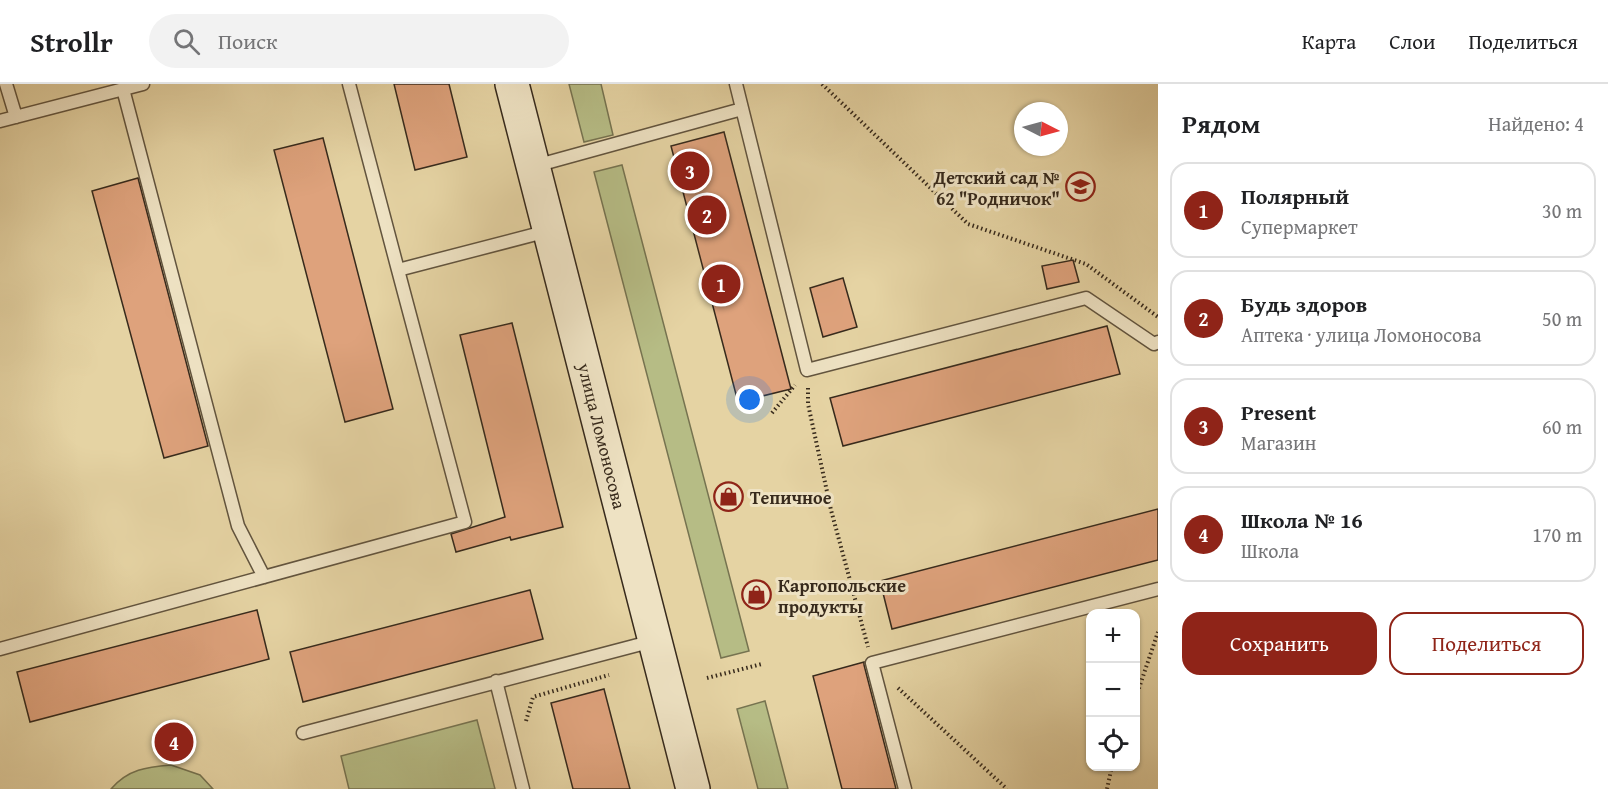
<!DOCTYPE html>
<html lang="ru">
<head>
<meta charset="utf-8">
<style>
  :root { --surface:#fff; --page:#f2f2f2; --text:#202124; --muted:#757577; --line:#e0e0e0; --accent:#8f2418 }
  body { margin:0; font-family:"Gentium Book Plus",serif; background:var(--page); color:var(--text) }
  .controls { position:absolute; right:18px; bottom:18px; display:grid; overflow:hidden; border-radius:12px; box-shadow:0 2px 4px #0004 }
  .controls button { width:54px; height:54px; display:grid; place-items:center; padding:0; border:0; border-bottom:2px solid var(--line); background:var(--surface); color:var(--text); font:30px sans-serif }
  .compass { position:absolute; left:1014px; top:18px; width:54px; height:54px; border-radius:50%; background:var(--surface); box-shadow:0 2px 4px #0004; rotate:96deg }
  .you { position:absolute; left:750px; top:316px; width:21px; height:21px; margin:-15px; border:4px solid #fff; border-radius:50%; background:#1a73e8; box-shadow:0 0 0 9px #1a73e833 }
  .badge { display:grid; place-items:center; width:39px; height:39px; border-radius:50%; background:var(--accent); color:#fff; font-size:20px; font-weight:700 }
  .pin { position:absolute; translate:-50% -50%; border:3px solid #fff; box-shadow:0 2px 6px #0006 }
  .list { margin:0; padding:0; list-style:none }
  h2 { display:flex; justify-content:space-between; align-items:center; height:78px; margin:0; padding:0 24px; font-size:26px }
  h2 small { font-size:20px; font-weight:400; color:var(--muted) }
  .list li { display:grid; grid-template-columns:39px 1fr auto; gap:18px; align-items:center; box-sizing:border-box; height:96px; margin:0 12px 12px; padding:0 12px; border:2px solid var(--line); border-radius:18px }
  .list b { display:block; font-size:22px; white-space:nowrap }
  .list p { margin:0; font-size:20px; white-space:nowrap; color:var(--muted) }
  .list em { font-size:20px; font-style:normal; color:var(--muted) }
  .actions { display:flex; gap:12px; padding:18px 24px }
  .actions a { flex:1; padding:14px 0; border:2px solid var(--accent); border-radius:18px; text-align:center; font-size:21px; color:var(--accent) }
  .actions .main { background:var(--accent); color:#fff }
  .icon { flex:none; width:33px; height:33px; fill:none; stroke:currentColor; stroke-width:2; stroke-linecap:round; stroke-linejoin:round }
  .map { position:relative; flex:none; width:1158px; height:705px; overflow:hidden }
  header { display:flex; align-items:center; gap:36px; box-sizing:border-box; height:84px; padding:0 30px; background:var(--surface); border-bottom:2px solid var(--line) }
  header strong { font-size:28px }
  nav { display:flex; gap:33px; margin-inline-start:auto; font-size:21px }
  .search { width:420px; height:54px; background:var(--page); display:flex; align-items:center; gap:15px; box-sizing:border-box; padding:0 21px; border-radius:33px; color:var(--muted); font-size:22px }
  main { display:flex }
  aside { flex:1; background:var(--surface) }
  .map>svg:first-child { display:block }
  .green { fill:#b6bc85; stroke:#767350; stroke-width:1.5 }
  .building { fill:#dea27c; stroke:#372a1c; stroke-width:1.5 }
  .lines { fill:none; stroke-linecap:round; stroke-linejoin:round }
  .lane-casing { stroke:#62543e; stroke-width:15 }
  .secondary-casing { stroke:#372a1c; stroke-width:36 }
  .path { stroke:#372a1c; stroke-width:4; stroke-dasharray:1.5 3; stroke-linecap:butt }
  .lane { stroke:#eee2c3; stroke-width:12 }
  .secondary { stroke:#eee2c3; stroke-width:33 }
  .labels { text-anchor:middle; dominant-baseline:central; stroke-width:6; stroke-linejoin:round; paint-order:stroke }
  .poi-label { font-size:18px; font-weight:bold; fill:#372a1c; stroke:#eee2c3; text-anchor:start }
  .street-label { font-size:18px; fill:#372a1c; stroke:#eee2c3 }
</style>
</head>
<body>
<header>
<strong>Strollr</strong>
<div class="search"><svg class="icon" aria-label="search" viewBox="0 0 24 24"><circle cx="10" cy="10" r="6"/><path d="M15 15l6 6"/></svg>Поиск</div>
<nav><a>Карта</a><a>Слои</a><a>Поделиться</a></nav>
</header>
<main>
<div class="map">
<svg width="1158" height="705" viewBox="0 0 1158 705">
  <rect width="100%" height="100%" fill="#e5d3a3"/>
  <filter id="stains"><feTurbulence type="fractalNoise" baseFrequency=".00333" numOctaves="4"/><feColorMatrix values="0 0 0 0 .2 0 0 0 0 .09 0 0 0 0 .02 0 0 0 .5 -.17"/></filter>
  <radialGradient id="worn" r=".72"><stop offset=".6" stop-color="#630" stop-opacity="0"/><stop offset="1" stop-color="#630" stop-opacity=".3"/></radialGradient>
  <path class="green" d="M 569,0 L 601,0 L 613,51 L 584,58 Z
    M 622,81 L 749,567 L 721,574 L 594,88 Z
    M 765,617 L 788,705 L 758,705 L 737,625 Z
    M 477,636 L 495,705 L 349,705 L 341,672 Z
    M 171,681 L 200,691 L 213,705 L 111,705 C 128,685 147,683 171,681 Z"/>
  <path class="building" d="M 394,0 L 449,0 L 467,73 L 415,86 Z
    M 724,48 L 791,305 L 738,318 L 671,62 Z
    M 323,54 L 393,325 L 345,338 L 274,66 Z
    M 138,94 L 208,362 L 164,374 L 92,107 Z
    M 1073,176 L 1079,198 L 1047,205 L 1042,182 Z
    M 843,194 L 857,243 L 823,253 L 810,204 Z
    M 512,239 L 563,443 L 511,456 L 510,453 L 456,468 L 451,450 L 505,433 L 460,251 Z
    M 1107,242 L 1120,290 L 843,362 L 830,314 Z
    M 1158,425 L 1158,476 L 892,545 L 880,497 Z
    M 530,506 L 543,555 L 303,618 L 290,568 Z
    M 257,526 L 269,575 L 30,638 L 17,588 Z
    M 864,578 L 864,581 L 896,705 L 842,705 L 813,592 Z
    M 604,605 L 630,705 L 573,705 L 551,619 Z"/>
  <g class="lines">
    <defs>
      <path id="lane" d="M 6,0 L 16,33
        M 349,0 L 398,186
        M 736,0 L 807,286 L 1086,214 L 1154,260 L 1158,258
        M 123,5 L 238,442 L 264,493
        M 0,37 L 143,0
        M 535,82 L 742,25
        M 0,565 L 465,438 L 398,186 L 548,147
        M 496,597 L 523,705
        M 303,649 L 653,557
        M 905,705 L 872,579 L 1158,505"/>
      <path id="secondary" d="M 512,0 L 693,705"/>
    </defs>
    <use href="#lane" class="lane-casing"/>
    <use href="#secondary" class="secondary-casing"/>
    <path class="path" d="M 822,0 L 968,140 L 1086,180 L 1158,233
      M 808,304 L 808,320 L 831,426 L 868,563
      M 772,329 L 795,301
      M 707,594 L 762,580
      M 898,604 L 1007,705
      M 1136,613 L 1158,548
      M 526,637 L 533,613 L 609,591
      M 1107,705 L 1112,682"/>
    <use href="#lane" class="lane"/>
    <use href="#secondary" class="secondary"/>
  </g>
  <defs>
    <symbol id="school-ring" viewBox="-11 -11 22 22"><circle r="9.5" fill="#eee2c3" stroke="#8f2418" stroke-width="1.5"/><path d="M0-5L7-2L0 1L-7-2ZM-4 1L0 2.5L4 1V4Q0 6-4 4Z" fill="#8f2418"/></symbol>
    <symbol id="shop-ring" viewBox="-11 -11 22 22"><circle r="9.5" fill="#eee2c3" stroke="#8f2418" stroke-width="1.5"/><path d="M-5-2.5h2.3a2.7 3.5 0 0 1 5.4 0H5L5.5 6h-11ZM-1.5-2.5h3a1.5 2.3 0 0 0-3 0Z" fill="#8f2418"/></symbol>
  </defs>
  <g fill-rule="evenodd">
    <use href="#school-ring" x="1064" y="86" width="33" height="33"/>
    <use href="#shop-ring" x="712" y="396" width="33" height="33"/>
    <use href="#shop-ring" x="740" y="494" width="33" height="33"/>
  </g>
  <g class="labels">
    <g class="poi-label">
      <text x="1060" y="93" text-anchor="end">Детский сад №<tspan x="1060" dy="21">62 "Родничок"</tspan></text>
      <text x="750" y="413">Тепичное</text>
      <text x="778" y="501">Каргопольские<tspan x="778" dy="21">продукты</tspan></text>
    </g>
    <g class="street-label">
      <text transform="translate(602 352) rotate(76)">улица Ломоносова</text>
    </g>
  </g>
  <rect width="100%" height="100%" filter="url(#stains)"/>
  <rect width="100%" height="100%" fill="url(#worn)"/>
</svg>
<div class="controls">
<button>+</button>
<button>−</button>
<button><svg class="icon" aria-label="locate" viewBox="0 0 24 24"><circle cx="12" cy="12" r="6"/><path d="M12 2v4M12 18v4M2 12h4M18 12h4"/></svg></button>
</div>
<svg class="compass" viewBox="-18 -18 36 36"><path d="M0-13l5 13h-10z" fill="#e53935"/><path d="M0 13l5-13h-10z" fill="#757577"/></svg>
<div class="you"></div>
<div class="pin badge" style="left:721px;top:200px">1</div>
<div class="pin badge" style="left:707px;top:131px">2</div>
<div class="pin badge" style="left:690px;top:87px">3</div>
<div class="pin badge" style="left:174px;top:658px">4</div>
</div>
<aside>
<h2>Рядом<small>Найдено: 4</small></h2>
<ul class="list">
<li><span class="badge">1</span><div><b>Полярный</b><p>Супермаркет</p></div><em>30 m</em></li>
<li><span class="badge">2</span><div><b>Будь здоров</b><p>Аптека · улица Ломоносова</p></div><em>50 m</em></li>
<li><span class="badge">3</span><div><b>Present</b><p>Магазин</p></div><em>60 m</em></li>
<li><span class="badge">4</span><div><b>Школа № 16</b><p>Школа</p></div><em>170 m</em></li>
</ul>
<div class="actions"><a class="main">Сохранить</a><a>Поделиться</a></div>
</aside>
</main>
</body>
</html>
